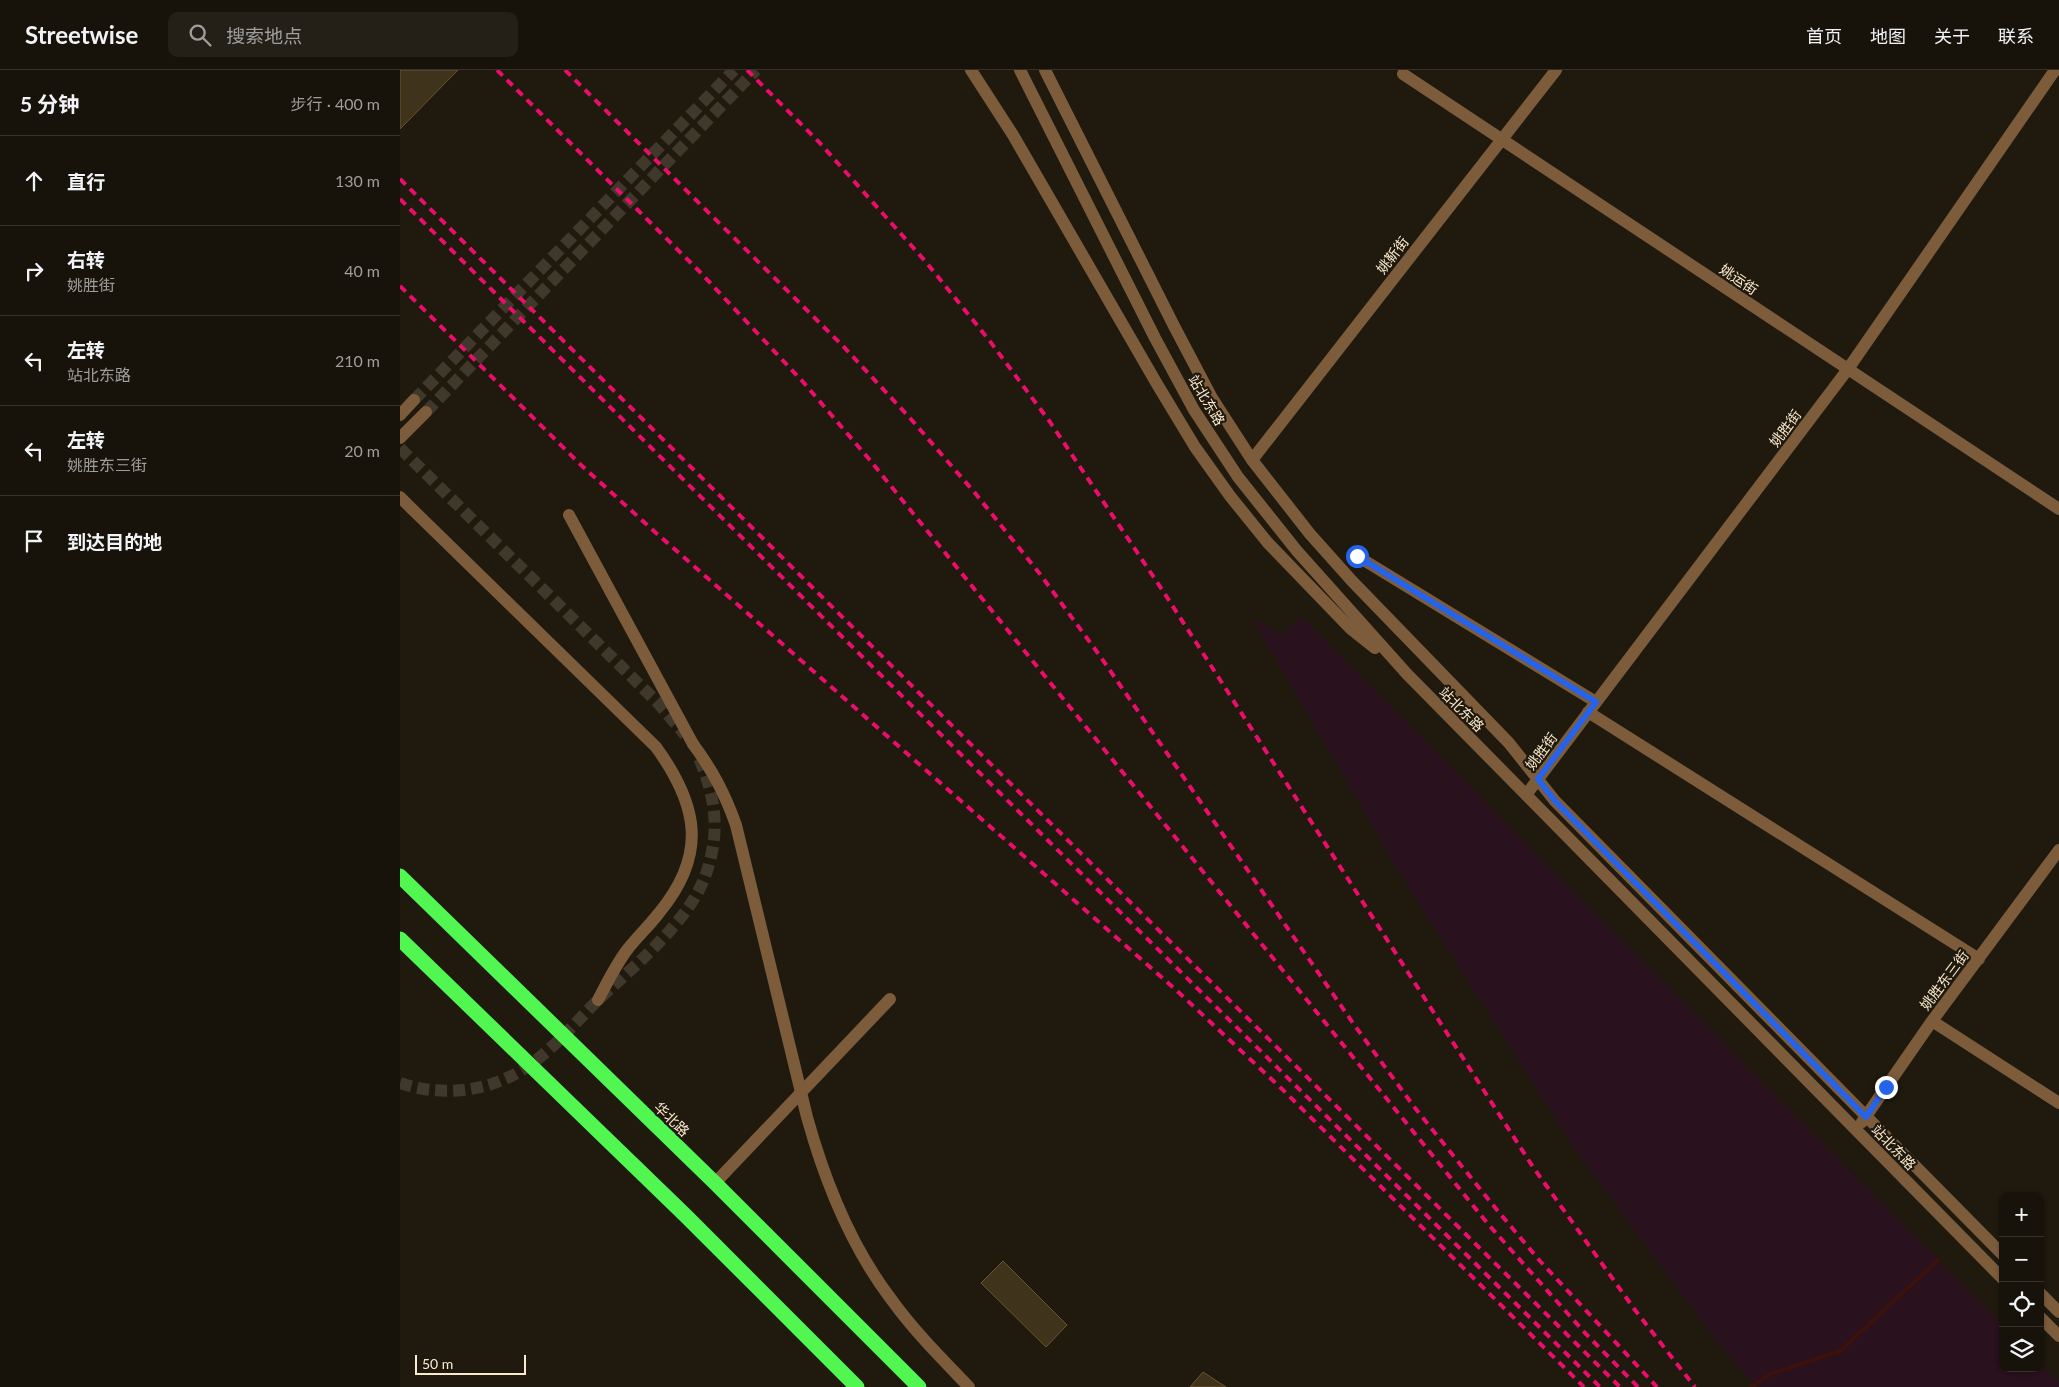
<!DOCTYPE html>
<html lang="zh">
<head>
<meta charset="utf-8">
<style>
  :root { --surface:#17130a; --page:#242018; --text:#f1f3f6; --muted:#9e9e9c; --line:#36322b }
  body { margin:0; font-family:Lato,"Noto Sans SC",sans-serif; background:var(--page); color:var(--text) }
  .controls { position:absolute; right:15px; bottom:15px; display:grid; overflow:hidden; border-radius:10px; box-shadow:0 1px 4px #0004 }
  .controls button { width:45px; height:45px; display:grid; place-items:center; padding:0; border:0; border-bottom:1px solid var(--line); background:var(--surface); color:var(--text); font:25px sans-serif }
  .scale { position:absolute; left:15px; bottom:12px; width:111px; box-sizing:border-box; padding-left:5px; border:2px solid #fce9ce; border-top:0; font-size:14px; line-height:18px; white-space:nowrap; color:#fce9ce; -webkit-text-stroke:4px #1f190e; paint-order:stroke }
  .stop { position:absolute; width:15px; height:15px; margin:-11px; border:4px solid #2563eb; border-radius:50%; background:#fff }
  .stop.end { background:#2563eb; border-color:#fff; box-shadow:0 1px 5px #0008 }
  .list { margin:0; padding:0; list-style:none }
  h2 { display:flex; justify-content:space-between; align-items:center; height:65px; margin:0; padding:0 20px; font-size:21px }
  h2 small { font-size:16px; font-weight:400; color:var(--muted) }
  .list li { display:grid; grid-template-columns:32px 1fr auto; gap:15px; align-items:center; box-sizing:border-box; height:90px; padding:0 20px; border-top:1px solid var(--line) }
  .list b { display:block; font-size:19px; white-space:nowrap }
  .list p { margin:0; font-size:16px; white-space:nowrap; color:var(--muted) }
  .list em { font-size:16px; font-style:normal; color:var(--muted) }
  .icon { flex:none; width:28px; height:28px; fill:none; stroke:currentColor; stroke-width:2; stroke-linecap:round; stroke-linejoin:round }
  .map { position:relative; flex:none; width:1659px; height:1317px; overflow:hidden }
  header { display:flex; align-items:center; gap:30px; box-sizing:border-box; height:70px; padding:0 25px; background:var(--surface); border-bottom:1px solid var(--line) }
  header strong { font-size:24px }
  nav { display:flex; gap:28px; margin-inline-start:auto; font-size:18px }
  .search { width:350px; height:45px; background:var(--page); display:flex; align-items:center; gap:12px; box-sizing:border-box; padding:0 18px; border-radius:10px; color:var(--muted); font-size:19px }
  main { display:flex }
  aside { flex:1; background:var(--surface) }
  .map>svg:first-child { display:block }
  .green { fill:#29111e }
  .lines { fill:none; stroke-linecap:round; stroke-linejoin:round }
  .stream { stroke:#3a110c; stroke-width:4.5 }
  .building { fill:#3f331b; stroke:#6a562e }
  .minor-tunnel { stroke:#40382b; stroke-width:12; stroke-dasharray:12 6; stroke-linecap:butt }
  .minor { stroke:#7c5c3b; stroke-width:12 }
  .highway { stroke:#51f650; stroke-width:15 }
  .rail { stroke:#ea0d6b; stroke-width:4; stroke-dasharray:8 6; stroke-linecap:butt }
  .minor-bridge { stroke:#7c5c3b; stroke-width:12 }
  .route { stroke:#2563eb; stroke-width:6 }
  .labels { text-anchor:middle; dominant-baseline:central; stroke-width:4.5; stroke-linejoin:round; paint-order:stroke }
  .street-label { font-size:14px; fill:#fce9ce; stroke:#1f190e }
</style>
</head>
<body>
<header>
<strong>Streetwise</strong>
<div class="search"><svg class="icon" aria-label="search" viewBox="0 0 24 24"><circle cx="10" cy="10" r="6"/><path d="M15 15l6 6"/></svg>搜索地点</div>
<nav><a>首页</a><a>地图</a><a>关于</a><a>联系</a></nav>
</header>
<main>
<aside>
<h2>5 分钟<small>步行 · 400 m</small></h2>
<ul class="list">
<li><svg class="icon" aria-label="ahead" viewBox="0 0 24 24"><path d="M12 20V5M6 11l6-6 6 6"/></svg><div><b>直行</b></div><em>130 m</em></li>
<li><svg class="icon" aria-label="right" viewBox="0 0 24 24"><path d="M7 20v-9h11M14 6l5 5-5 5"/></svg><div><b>右转</b><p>姚胜街</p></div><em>40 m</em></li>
<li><svg class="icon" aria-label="left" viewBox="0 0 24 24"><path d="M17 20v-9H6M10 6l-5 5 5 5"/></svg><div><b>左转</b><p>站北东路</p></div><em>210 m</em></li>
<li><svg class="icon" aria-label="left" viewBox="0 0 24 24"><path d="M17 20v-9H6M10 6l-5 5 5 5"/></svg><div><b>左转</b><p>姚胜东三街</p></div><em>20 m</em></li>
<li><svg class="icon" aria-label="arrive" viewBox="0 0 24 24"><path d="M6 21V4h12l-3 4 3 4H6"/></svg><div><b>到达目的地</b></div></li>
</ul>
</aside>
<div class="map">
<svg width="1659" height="1317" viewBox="0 0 1659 1317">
  <rect width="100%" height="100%" fill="#1f190e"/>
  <path class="green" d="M 901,546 L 1603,1255 L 1603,1298 L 1640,1298 L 1640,1293 L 1659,1312 L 1659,1317 L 1358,1317 L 1323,1279 L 1176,1081 L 998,800 L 852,548 L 864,553 L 881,565 Z"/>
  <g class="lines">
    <path class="stream" d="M 1351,1317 L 1370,1304 L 1440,1281 L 1538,1190"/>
  </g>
  <path class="building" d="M 0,0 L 58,0 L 0,59 Z
    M 603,1191 L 667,1255 L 646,1277 L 581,1213 Z
    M 803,1302 L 826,1317 L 790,1317 Z"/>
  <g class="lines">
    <path class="minor-tunnel" d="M 14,330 L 334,0
      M 26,342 L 356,0
      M 0,378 L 258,633 L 285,665
      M 0,1013 C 33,1025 75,1023 107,1008 C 143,992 171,957 198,930 C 229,901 263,873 288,838 C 297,825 305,810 309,794 C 320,756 314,724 299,688"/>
    <path class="minor" d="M 571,0 L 613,65 L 757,314 L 795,377 L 830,426 L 868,473 L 951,559 L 975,578
      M 620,0 L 755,268 L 794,340 L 838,407 L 897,481 L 1007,604 L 1603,1209
      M 645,0 L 774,256 L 812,328 L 852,390 L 910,464 L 952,511 L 1109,673 L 1155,731 L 1603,1185
      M 1003,4 L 1659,439
      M 0,345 L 14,330
      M 0,368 L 26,342
      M 852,390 L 1156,0
      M 0,427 L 12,439
      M 169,445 L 293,674
      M 957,486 L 1196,632
      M 1188,642 L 1579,889
      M 1126,725 L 1448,299 L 1655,0
      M 1532,951 L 1659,1033
      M 1462,1052 L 1532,951 L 1659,780
      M 315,1113 L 490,929
      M 1640,1223 L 1659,1242
      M 1640,1247 L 1659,1266"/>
    <path class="highway" d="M 0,806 L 315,1113 L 519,1317
      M 0,869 L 286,1146 L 457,1317"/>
    <path class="rail" d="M 97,0 L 299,201 L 404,313 L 469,389 L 661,626 L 1088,1154 L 1185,1263 L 1238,1317
      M 165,0 L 443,276 L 510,348 L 575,423 L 640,504 L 700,586 L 955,956 L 1015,1038 L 1097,1140 L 1140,1191 L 1257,1317
      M 347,0 L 419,72 L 526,192 L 589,270 L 650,352 L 763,521 L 1133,1097 L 1235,1240 L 1295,1317
      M 0,109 L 1220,1317
      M 0,129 L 1200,1317
      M 0,216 L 181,395 L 255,462 L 775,919 L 882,1019 L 1184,1317"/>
    <path class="minor-bridge" d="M 12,439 L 256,677 C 298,735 308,784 259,843 C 249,856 237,867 227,880 C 215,896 207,913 198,930
      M 293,674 C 313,701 325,724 336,755 L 407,1047 C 425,1112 450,1175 491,1229 C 514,1261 542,1289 569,1317"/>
  </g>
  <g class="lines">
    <path class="route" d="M 957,486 L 1196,632 L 1138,709 L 1155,731 L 1466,1047 L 1486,1017"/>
  </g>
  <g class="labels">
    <g class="street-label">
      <text transform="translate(992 185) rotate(-52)">姚靳街</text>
      <text transform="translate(1339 209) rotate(34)">姚运街</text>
      <text transform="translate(807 330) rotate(59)">站北东路</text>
      <text transform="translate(1385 358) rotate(-53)">姚胜街</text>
      <text transform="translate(1062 639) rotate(45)">站北东路</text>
      <text transform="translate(1141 681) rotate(-53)">姚胜街</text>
      <text transform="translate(1544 910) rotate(-53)">姚胜东三街</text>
      <text transform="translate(272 1049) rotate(44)">华北路</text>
      <text transform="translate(1494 1077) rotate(46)">站北东路</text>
    </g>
  </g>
</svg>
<div class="controls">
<button>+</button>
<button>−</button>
<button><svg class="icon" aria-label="locate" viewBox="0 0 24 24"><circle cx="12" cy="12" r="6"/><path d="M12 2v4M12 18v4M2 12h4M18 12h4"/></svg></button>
<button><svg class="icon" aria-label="layers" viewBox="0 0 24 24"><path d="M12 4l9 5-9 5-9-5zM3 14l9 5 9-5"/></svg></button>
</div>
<div class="scale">50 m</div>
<div class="stop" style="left:957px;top:486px"></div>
<div class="stop end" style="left:1486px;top:1017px"></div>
</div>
</main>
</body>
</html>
